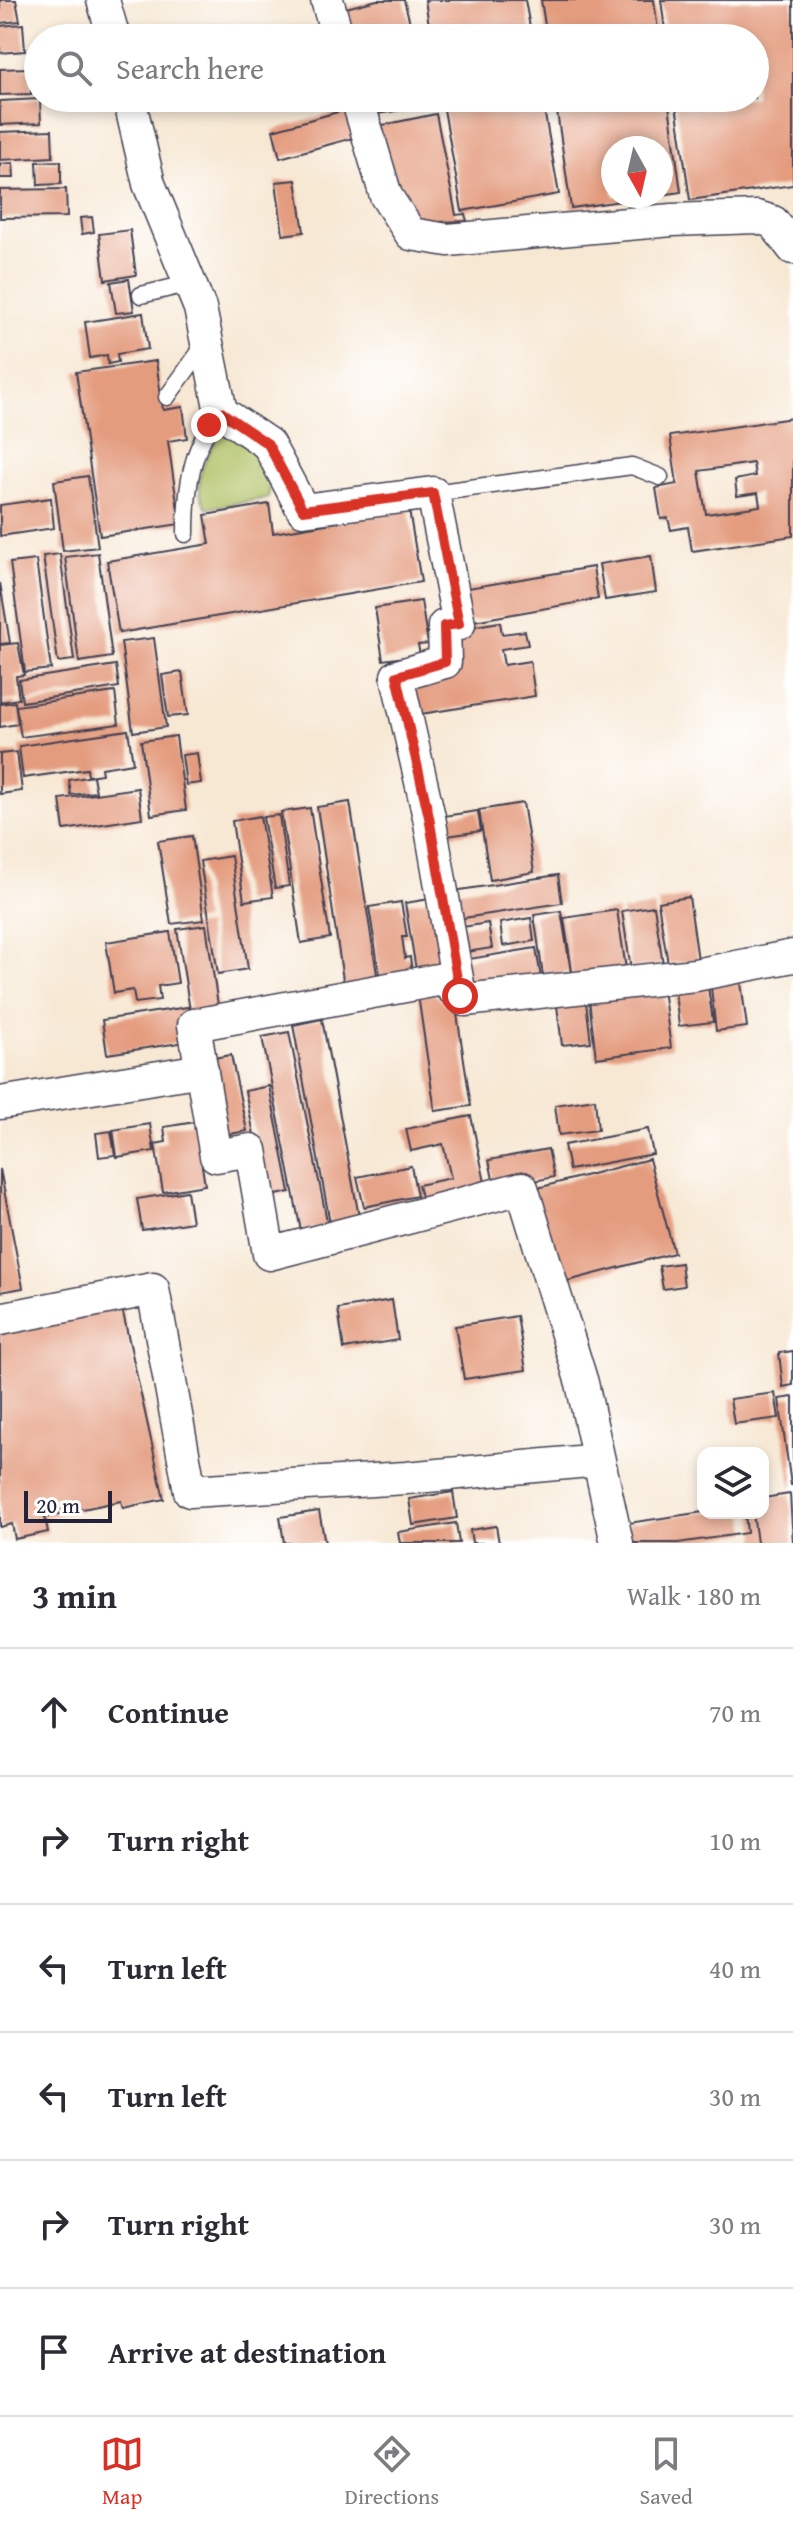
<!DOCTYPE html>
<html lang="en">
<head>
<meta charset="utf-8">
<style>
  :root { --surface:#fff; --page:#f7f7f7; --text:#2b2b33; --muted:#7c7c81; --line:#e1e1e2; --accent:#d93025 }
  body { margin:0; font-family:"Gentium Book Plus",serif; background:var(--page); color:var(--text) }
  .controls { position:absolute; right:24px; bottom:24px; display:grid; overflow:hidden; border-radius:16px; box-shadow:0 4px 12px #0003 }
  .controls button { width:72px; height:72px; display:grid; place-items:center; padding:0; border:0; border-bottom:2px solid var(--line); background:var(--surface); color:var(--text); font:40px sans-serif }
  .compass { position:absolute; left:601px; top:136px; width:72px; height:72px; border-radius:50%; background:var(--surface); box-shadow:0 4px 12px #0003; rotate:172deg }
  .scale { position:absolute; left:24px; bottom:20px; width:88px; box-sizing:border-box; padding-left:8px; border:4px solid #22223b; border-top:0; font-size:22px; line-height:28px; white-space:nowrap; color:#22223b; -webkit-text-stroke:6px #fff; paint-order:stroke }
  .stop { position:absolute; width:24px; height:24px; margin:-18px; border:6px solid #d93025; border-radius:50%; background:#fff }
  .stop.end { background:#d93025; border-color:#fff; box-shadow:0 2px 8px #0008 }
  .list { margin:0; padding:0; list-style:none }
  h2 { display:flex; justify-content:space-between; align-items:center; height:104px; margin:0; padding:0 32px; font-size:34px }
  h2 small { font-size:26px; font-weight:400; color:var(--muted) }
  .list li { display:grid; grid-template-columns:52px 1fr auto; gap:24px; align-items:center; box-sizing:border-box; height:128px; padding:0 32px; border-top:2px solid var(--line) }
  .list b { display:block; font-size:30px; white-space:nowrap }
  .list em { font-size:26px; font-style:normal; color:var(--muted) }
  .icon { flex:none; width:44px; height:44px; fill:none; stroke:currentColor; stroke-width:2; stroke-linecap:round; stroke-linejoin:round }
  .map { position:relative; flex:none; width:793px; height:1543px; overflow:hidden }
  .search { position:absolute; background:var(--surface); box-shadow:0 4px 12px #0003; left:24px; right:24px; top:24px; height:88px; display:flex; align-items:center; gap:20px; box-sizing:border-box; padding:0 28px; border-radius:44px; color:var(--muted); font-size:30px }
  .sheet { height:872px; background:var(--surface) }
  nav { display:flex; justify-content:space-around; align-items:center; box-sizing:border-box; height:112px; border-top:2px solid var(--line); background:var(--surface); font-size:22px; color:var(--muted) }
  nav a { display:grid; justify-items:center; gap:4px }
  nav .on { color:var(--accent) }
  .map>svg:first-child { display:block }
  .green { fill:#afc062; stroke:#68714e; stroke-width:2 }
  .building { fill:#e49c7f; fill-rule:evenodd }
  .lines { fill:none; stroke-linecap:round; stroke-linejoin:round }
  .service-casing { stroke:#424052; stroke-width:19 }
  .minor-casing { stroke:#424052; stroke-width:35 }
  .service { stroke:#fff; stroke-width:16 }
  .minor { stroke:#fff; stroke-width:32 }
  .route { stroke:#d93025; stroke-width:10 }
</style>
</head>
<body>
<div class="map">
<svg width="793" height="1543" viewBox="0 0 793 1543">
  <rect width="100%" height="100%" fill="#fff"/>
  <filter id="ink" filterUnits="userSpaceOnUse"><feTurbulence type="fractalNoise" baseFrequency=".0125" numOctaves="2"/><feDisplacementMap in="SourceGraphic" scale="16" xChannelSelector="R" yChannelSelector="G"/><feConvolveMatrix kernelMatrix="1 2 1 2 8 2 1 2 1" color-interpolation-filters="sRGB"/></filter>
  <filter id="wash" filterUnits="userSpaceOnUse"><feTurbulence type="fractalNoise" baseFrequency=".006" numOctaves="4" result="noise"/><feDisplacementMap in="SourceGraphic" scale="32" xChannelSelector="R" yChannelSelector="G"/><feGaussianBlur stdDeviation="1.8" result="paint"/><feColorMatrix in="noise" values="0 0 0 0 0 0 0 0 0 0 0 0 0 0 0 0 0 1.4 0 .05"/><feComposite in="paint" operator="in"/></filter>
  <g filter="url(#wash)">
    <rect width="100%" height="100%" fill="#f7e8d4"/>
    <path class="green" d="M 223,428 C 246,446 276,464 268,498 L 207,508 C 188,481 209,453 223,428 Z"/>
    <g id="blocks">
      <path class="building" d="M 0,0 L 16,0 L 20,21 L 0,23 Z
        M 377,0 L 404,0 L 414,38 L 350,38 L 342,9 Z
        M 425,0 L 525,0 L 532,38 L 431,38 Z
        M 541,0 L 654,0 L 659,38 L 547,38 Z
        M 661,0 L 793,0 L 793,185 L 690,200 L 675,98 L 755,98 L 755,38 L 666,38 Z
        M 23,24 L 25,51 L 0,53 L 0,26 Z
        M 30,68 L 31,94 L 0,95 L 0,69 Z
        M 367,98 L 432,98 L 433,105 L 370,115 Z
        M 442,98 L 542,98 L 559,194 L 462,211 Z
        M 555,98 L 668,98 L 681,192 L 661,195 L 661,148 L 613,148 L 613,196 L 643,198 L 571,208 Z
        M 40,99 L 41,123 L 0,125 L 0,101 Z
        M 352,108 L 360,136 L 280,158 L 273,130 Z
        M 436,114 L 456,215 L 465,214 L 467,221 L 406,223 L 378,126 Z
        M 52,130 L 53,157 L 0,160 L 0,132 Z
        M 61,161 L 61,184 L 38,185 L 37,162 Z
        M 13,163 L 14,178 L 0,178 L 0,164 Z
        M 296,180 L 304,232 L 283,235 L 276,182 Z
        M 66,189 L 67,217 L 0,218 L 0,190 Z
        M 92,217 L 94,232 L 82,234 L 80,218 Z
        M 130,230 L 136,275 L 105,280 L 99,234 Z
        M 129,279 L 134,311 L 116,313 L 111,282 Z
        M 143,313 L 148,349 L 117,354 L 118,362 L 108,364 L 107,355 L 90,358 L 85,322 Z
        M 156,361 L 163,410 L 183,407 L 187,438 L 168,441 L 180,524 L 100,536 L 76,372 Z
        M 793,418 L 793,536 L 692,551 L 688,527 L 671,530 L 668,518 L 661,519 L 656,488 L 677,484 L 670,436 ZM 753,463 L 755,476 L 735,480 L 737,496 L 758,493 L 760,506 L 706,514 L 699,471 Z
        M 88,476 L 98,547 L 63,551 L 54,481 Z
        M 51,498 L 54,528 L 0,536 L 0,505 Z
        M 269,504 L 273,533 L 409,510 L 421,582 L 119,633 L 107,561 L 210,544 L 205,515 Z
        M 98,553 L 112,657 L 79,662 L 65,557 Z
        M 60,554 L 74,660 L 58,662 L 43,556 Z
        M 651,556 L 656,592 L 605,600 L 599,564 Z
        M 36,560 L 51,669 L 25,672 L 10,563 Z
        M 593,567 L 598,599 L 468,622 L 462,589 Z
        M 0,583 L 10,643 L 0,644 Z
        M 421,601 L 428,644 L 418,645 L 420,655 L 383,660 L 375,608 Z
        M 500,622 L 502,634 L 525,631 L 528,645 L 501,649 L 504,665 L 530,661 L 535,696 L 414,715 L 408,677 L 451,630 Z
        M 154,638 L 166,727 L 133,732 L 121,642 Z
        M 18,643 L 24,675 L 16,676 L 19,699 L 0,702 L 0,645 Z
        M 116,665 L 119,687 L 22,702 L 19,680 Z
        M 182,672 L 188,715 L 168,717 L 162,675 Z
        M 115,692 L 119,724 L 21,737 L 16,706 Z
        M 15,702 L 18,724 L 0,727 L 0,704 Z
        M 128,730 L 133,763 L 101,768 L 102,774 L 88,776 L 87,769 L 23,778 L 19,746 Z
        M 176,736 L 186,810 L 151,815 L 141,741 Z
        M 17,752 L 22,791 L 0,794 L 0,754 Z
        M 197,753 L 201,783 L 186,785 L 182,755 Z
        M 93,776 L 96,792 L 71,795 L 69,780 Z
        M 138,788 L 142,818 L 64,830 L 60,799 Z
        M 350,802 L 379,987 L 345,993 L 317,807 Z
        M 523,803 L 534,872 L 490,880 L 479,810 Z
        M 310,808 L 330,938 L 301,943 L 281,812 Z
        M 478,811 L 481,831 L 440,837 L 437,817 Z
        M 279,815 L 289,886 L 275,888 L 263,817 Z
        M 260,816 L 273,897 L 244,901 L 232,821 Z
        M 192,836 L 204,920 L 171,924 L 158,841 Z
        M 231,856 L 248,969 L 218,974 L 200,861 Z
        M 558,875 L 562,903 L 457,919 L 453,891 Z
        M 689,897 L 698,960 L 668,964 L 658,902 Z
        M 436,898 L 447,972 L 417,976 L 405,903 Z
        M 401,902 L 407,937 L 402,937 L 405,958 L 410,957 L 413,979 L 381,984 L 369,907 Z
        M 654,906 L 663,964 L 631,969 L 622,911 Z
        M 617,910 L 626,969 L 573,978 L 564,918 Z
        M 561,911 L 571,972 L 543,976 L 534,915 Z
        M 531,918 L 534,941 L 503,946 L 500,923 Z
        M 488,923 L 492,948 L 460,953 L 456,928 Z
        M 206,925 L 219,1012 L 191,1017 L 177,929 Z
        M 170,932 L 178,983 L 158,986 L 160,1000 L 135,1003 L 133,990 L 114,993 L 106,942 Z
        M 536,948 L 541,978 L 467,989 L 463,960 Z
        M 740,975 L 747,1027 L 716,1031 L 710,979 Z
        M 707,980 L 713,1022 L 679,1026 L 674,984 Z
        M 663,989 L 671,1048 L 596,1058 L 589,999 Z
        M 434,994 L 457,1014 L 471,1106 L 435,1111 L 418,995 Z
        M 586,1002 L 591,1042 L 562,1045 L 557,1006 Z
        M 188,1007 L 193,1041 L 107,1054 L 102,1020 Z
        M 322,1019 L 360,1222 L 331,1228 L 293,1025 Z
        M 289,1032 L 328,1226 L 301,1231 L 262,1037 Z
        M 231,1055 L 247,1131 L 224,1135 L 208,1059 Z
        M 269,1086 L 290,1192 L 267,1197 L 245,1091 Z
        M 595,1099 L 598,1130 L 559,1135 L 555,1105 Z
        M 471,1116 L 487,1192 L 423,1205 L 418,1185 L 451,1178 L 443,1144 L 411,1151 L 406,1129 Z
        M 195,1122 L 205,1185 L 163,1192 L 155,1144 L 166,1142 L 164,1127 Z
        M 150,1124 L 154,1151 L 117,1157 L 113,1130 Z
        M 648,1129 L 653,1154 L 569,1170 L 564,1145 Z
        M 111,1131 L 115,1155 L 99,1157 L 96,1133 Z
        M 548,1149 L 554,1177 L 495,1189 L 489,1160 Z
        M 649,1159 L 674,1253 L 560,1283 L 530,1190 Z
        M 411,1166 L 417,1196 L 364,1207 L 357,1177 Z
        M 0,1169 L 23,1288 L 0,1292 Z
        M 187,1191 L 192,1222 L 142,1230 L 137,1199 Z
        M 681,1263 L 684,1286 L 663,1289 L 659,1266 Z
        M 120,1299 L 164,1499 L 123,1508 L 121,1501 L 45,1517 L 48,1532 L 15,1539 L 12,1524 L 0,1527 L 0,1325 Z
        M 392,1300 L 398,1340 L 344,1349 L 338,1309 Z
        M 517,1316 L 526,1370 L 464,1379 L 455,1326 Z
        M 793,1351 L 793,1385 L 783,1387 L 779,1353 Z
        M 775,1393 L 779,1418 L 734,1424 L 730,1399 Z
        M 793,1397 L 793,1485 L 791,1485 L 779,1399 Z
        M 453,1492 L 457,1518 L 413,1525 L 409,1499 Z
        M 790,1494 L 793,1543 L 757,1543 L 753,1513 L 763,1513 L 763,1498 Z
        M 319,1511 L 325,1543 L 284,1543 L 280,1517 Z
        M 703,1512 L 745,1513 L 747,1533 L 678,1543 L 631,1543 L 628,1523 Z
        M 456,1523 L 459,1543 L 400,1543 L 398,1532 Z
        M 496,1526 L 499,1543 L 472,1543 L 470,1530 Z"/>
    </g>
  </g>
  <g filter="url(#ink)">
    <use href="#blocks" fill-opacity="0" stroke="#424052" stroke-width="2"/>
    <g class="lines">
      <defs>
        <path id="service" d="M 141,295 L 191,283
          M 167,397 L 206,343
          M 433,493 L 632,466 L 660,477
          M 186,534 C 186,491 190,446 221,412"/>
        <path id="minor" d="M 103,0 L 114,38
          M 327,0 L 338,38
          M 129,98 L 149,184 L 200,308 L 221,412 L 268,444 L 303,510 L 433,493 L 459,624 L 444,626 L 445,662 L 397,676 L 429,817 L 460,996
          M 357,98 L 386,196 L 411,234 L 448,240 L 672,220 L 757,217 L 773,222 L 793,248
          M 0,1103 L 202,1070
          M 0,1319 L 153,1289 L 190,1491 L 406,1478 L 599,1460
          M 617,1543 L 582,1383 L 522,1188 L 269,1254 L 251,1150 L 216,1156 L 194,1025 L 443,979 L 465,1000 L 695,975 L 793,956"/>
      </defs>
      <use href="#service" class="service-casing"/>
      <use href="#minor" class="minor-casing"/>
      <use href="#service" class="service"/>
      <use href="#minor" class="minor"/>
    </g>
  </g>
  <g class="lines" filter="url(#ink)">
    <path class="route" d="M 209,425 L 221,412 L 268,444 L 303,510 L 433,493 L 459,624 L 444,626 L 445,662 L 397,676 L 429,817 L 460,996"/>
  </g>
</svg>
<div class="controls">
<button><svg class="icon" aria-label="layers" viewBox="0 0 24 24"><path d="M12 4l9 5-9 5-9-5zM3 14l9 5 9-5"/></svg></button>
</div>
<svg class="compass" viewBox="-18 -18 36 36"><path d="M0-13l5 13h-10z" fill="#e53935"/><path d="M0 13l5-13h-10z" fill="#7c7c81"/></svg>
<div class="scale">20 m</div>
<div class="stop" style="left:460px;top:996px"></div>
<div class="stop end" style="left:209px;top:425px"></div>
<div class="search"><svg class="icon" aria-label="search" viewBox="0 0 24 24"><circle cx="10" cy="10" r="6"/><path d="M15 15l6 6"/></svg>Search here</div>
</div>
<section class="sheet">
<h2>3 min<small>Walk · 180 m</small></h2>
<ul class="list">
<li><svg class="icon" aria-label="ahead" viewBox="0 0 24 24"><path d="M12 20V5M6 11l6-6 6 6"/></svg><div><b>Continue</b></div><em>70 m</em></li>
<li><svg class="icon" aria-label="right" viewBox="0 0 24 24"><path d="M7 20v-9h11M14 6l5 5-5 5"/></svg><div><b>Turn right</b></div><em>10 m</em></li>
<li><svg class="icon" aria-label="left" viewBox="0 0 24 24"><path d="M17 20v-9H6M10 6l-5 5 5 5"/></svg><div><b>Turn left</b></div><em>40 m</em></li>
<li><svg class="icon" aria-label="left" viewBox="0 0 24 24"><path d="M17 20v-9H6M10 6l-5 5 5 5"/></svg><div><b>Turn left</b></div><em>30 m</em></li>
<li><svg class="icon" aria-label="right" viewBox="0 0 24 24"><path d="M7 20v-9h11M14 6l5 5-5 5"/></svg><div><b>Turn right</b></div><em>30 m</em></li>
<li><svg class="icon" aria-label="arrive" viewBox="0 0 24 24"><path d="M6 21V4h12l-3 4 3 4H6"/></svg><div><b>Arrive at destination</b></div></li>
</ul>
</section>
<nav>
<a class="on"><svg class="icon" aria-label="map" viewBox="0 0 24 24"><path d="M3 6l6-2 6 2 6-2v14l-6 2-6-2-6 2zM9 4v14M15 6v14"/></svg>Map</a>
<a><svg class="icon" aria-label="directions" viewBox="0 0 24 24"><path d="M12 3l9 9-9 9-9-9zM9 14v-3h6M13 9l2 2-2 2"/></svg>Directions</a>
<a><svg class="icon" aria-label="saved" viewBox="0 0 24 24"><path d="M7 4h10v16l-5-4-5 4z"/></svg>Saved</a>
</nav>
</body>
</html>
